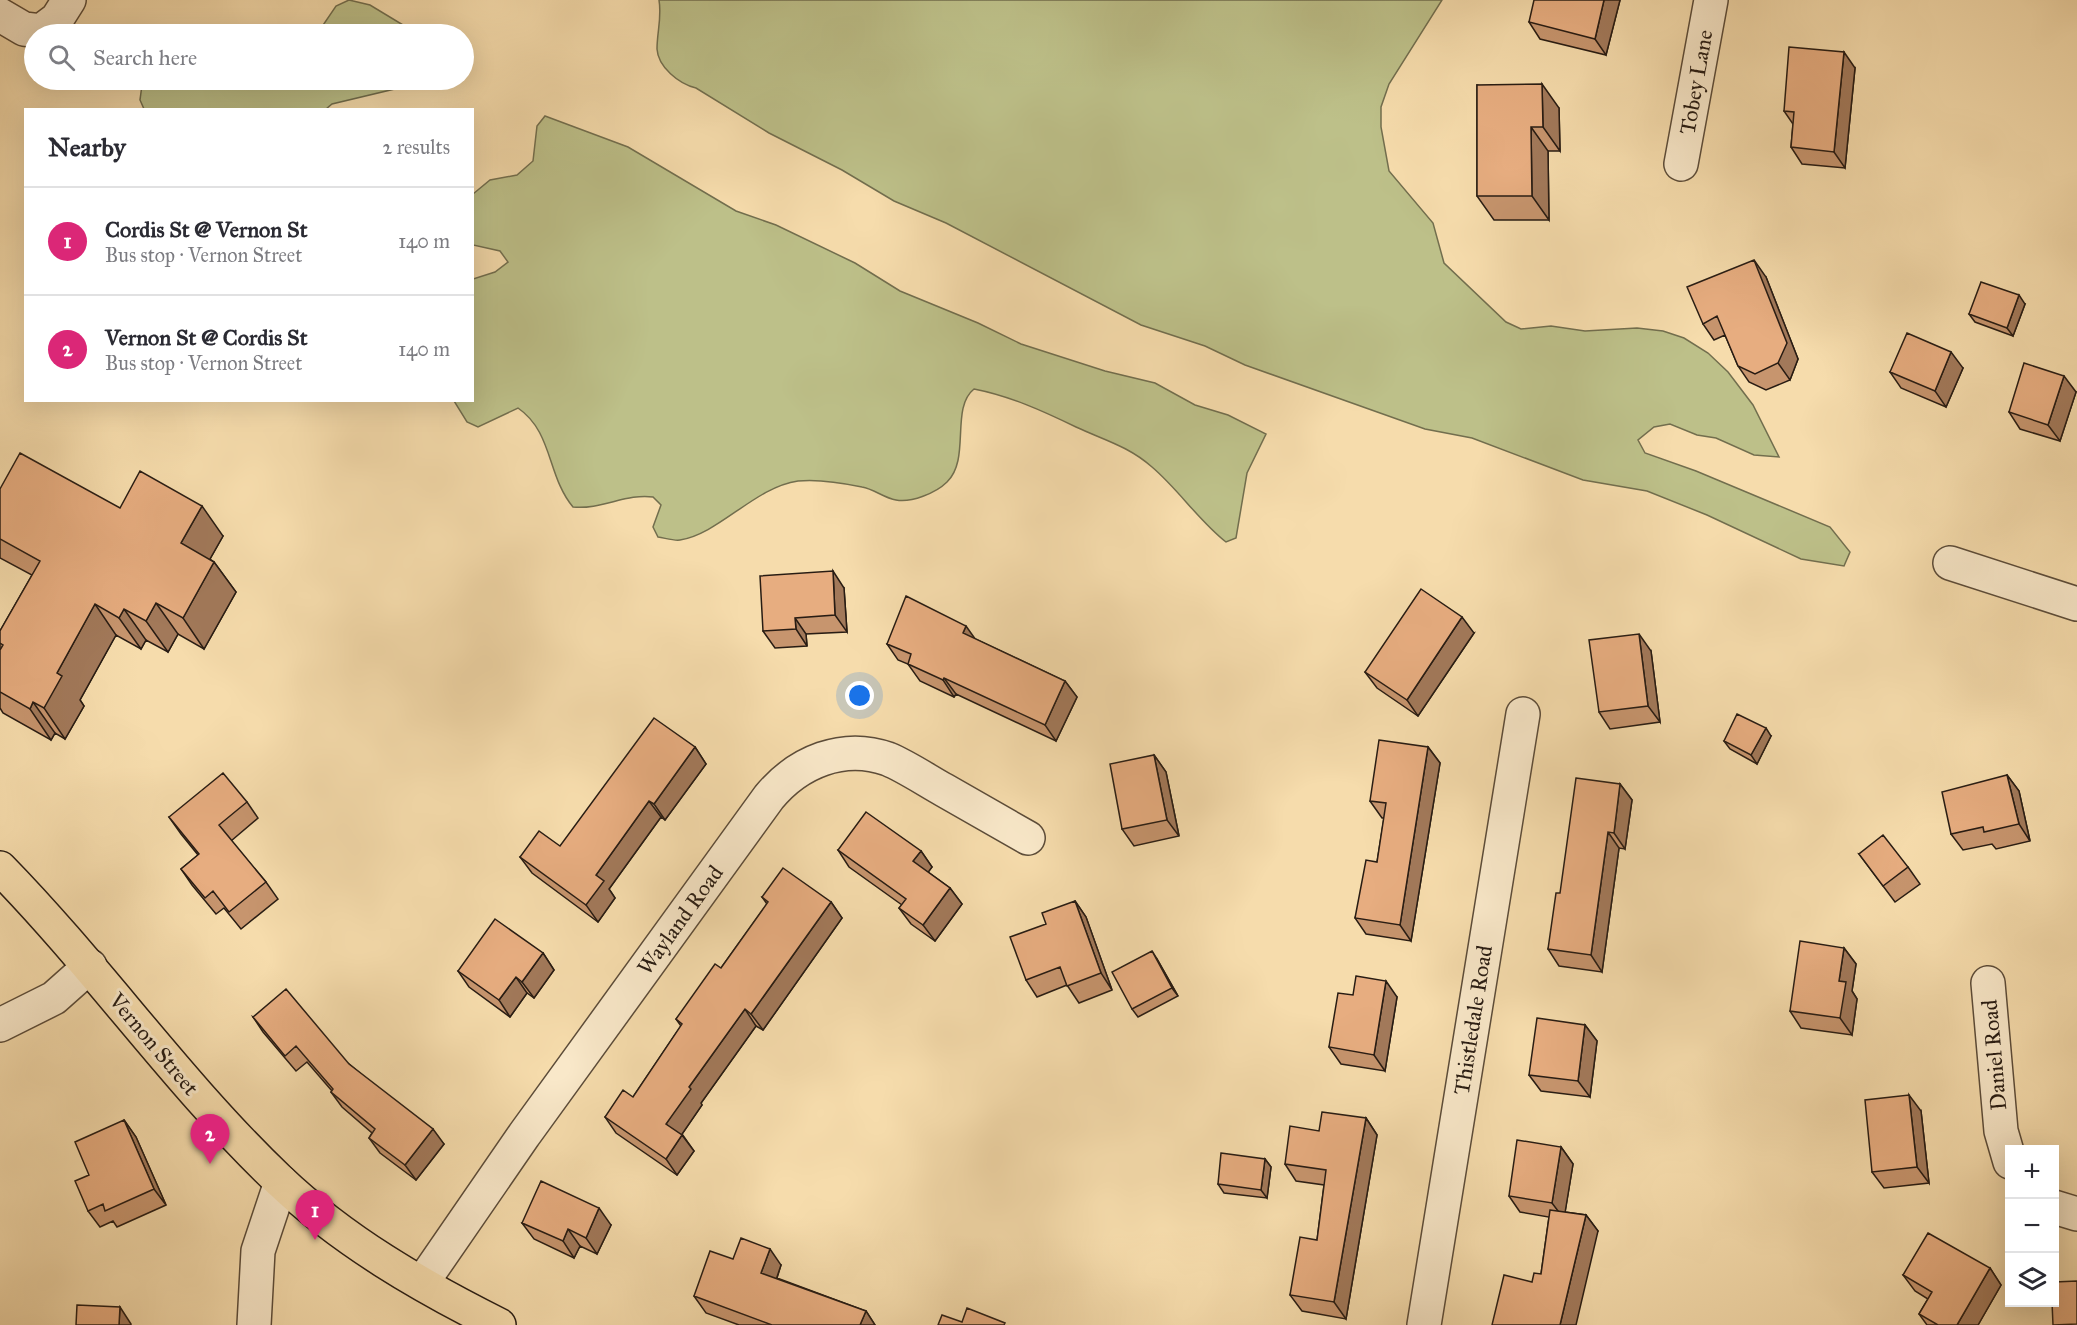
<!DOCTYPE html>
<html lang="en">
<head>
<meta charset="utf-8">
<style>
  :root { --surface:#fff; --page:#f2f2f3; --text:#2b2b33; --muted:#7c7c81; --line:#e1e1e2; --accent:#db2777 }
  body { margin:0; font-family:"IM FELL Great Primer",serif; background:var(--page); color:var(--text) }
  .controls { position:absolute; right:18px; bottom:18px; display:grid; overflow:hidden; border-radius:0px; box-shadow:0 6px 24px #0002 }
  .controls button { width:54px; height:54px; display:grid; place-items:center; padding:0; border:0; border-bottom:2px solid var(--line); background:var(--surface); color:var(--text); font:30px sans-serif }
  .you { position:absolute; left:860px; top:696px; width:21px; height:21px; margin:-15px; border:4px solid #fff; border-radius:50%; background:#1a73e8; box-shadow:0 0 0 9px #1a73e833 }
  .badge { display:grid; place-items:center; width:39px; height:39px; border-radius:50%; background:var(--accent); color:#fff; font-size:20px; font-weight:700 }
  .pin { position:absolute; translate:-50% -50px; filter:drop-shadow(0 2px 3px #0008) }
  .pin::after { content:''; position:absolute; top:32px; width:21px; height:18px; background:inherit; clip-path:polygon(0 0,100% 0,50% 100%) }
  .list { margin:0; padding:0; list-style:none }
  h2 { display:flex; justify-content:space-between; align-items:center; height:78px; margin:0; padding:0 24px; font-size:26px }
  h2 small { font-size:20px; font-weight:400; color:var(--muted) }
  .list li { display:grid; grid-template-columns:39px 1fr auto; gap:18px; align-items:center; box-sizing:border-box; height:108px; padding:0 24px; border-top:2px solid var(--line) }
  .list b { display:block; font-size:22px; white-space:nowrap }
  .list p { margin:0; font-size:20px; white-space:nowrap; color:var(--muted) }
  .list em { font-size:20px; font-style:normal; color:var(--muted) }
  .icon { flex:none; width:33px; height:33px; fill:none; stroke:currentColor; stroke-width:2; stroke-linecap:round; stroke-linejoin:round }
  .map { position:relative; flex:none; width:2077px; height:1325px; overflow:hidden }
  .search { position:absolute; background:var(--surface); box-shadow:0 6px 24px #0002; left:24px; top:24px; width:450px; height:66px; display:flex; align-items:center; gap:15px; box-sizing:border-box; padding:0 21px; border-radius:33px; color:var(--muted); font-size:22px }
  .panel { position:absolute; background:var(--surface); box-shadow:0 6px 24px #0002; left:24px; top:108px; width:450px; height:294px; border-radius:0px }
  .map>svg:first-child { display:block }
  .green { fill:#bdc089; stroke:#726e4e; stroke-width:1.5 }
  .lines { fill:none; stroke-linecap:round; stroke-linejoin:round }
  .minor-casing { stroke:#5c4c39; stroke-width:36 }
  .major-casing { stroke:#281c13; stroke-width:36 }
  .minor { stroke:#f9e8c9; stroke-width:33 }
  .major { stroke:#f6dcac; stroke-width:33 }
  .wall { fill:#c7956e; stroke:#281c13; stroke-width:1.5 }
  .shaded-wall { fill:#a2795a; stroke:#281c13; stroke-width:1.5 }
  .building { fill:#e7ad80; stroke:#281c13; stroke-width:1.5 }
  .labels { text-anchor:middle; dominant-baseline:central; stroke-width:6; stroke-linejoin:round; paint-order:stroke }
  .street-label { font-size:22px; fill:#281c13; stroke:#f9e8c9 }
</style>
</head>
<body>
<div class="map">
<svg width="2077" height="1325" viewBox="0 0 2077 1325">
  <rect width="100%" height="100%" fill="#f6dcac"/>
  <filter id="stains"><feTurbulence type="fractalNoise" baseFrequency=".00333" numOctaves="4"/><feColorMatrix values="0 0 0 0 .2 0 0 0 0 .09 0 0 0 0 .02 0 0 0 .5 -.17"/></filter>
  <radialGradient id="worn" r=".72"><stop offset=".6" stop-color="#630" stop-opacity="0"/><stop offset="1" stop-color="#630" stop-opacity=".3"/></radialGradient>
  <path class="green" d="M 349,0 L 370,5 L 418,34 L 317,34 L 336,6 Z
    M 659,0 L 1442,0 L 1389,84 L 1381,107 L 1381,127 L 1389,171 L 1433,223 L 1444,263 L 1506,322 L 1521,329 L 1551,326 L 1585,331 L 1637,328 L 1663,331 L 1684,338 L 1708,353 L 1728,372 L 1753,405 L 1779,457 L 1754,455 L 1716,438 L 1697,435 L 1670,424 L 1654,427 L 1638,440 L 1645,453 L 1696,471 L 1830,527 L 1850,552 L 1844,566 L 1801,559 L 1707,515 L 1647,491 L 1583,480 L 1472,438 L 1425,429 L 1245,365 L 1205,346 L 1141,325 L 946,223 L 894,201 L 842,170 L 769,133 L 696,88 C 679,84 658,67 657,49 C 657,32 662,17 659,0 Z
    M 153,80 L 238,80 L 257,86 L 275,84 L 280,80 L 410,80 L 403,87 L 332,104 L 326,109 L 144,109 L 140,100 L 142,85 Z
    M 545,116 L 628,147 L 736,211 L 776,225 L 855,263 L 900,291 L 978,323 L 1021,344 L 1105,371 L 1155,383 L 1195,405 L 1228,415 L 1266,434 L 1247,473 L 1236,538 L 1226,542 C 1199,521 1179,490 1152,467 C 1128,446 1104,440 1076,427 C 1043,411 1010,396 974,389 C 950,408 971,459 947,482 C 936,493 911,503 896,500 C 884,498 874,489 862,487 C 843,483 817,479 798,481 C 755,487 719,534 680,540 C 674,541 665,538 658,537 L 653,527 L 661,505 L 653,497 C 627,493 601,510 573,507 C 547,476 553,432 518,408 L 478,427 L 467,422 L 454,401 L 472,400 L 473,279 L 495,272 L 508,262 L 500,251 L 473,245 L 473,194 L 490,180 L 517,175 L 533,161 L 537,126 Z"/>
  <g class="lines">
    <defs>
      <path id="minor" d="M 0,15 L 24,29 L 41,31 L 57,19 L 69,0
        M 1681,164 L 1711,0
        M 1950,563 L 2077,604
        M 1988,983 L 2001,1131 L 2010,1162
        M 0,1025 L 54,998 L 90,966
        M 2054,1207 L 2077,1214
        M 422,1283 L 524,1135 L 769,797 C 798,762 843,743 888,759 C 907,767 926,780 944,790 C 972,806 1000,822 1028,838
        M 254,1325 L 258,1251 L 281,1182
        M 1424,1325 L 1523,714"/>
      <path id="major" d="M 0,868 C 98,968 178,1084 279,1180 C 343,1241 421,1286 499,1325"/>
    </defs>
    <use href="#minor" class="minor-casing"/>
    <use href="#major" class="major-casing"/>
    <use href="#minor" class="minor"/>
    <use href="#major" class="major"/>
  </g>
  <path class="wall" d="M 1620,0 L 1606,55 L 1540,39 L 1529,22 Z
    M 1855,68 L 1845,168 L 1802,164 L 1791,147 L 1793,124 L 1784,111 Z
    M 1477,85 L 1559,108 L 1560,151 L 1548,151 L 1549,220 L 1494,220 L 1477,196 Z
    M 1766,277 L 1798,359 L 1790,380 L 1766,390 L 1749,382 L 1738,366 L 1725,335 L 1714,340 L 1703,324 Z
    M 2025,304 L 2013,336 L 1975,322 L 1969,314 Z
    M 1963,368 L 1946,407 L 1901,388 L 1890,372 Z
    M 2076,392 L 2060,441 L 2020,429 L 2009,412 Z
    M 0,489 L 120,508 L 223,536 L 210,559 L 214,562 L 236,592 L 204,649 L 178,634 L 168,652 L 146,640 L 141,649 L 116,635 L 80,700 L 84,706 L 65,739 L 55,733 L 51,740 L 3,713 L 0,708 L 0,631 L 32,575 L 0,558 Z
    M 844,588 L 847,632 L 806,634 L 807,646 L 775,648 L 763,631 Z
    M 1474,633 L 1418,716 L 1377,688 L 1365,672 Z
    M 975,639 L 1065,681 L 1077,697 L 1056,741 L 956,694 L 954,697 L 920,681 L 908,664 L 898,660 L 887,644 Z
    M 1651,651 L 1660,722 L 1610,729 L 1599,712 Z
    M 1771,736 L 1757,764 L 1730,749 L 1724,741 Z
    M 695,747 L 706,764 L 665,820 L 661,817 L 609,889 L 615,898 L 598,922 L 532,873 L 520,857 L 560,846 Z
    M 1428,747 L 1440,763 L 1411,941 L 1366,934 L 1355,918 L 1377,862 L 1384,818 L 1382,818 L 1370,801 Z
    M 1154,755 L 1166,772 L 1179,836 L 1134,846 L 1122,829 Z
    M 2007,775 L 2019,791 L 2030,841 L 1996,849 L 1992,844 L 1963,850 L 1951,834 Z
    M 1620,784 L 1632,800 L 1625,849 L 1619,848 L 1602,972 L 1559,966 L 1548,949 Z
    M 247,802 L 258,818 L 231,841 L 266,882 L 278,899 L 241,929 L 224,908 L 216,914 L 192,885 L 181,869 L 198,855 L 181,834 L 169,817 Z
    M 838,850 L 921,851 L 932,867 L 928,872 L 950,888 L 962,904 L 935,941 L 911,924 L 899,908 L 902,905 L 849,867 Z
    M 1859,854 L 1908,867 L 1920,884 L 1895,902 Z
    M 762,897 L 831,902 L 842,918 L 763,1030 L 756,1026 L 701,1103 L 702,1105 L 682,1134 L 694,1151 L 677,1175 L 616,1133 L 605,1117 L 633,1097 L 681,1026 L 676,1019 L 721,968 L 767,904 Z
    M 1075,901 L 1086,917 L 1112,990 L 1079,1003 L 1067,985 L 1037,997 L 1026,980 L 1046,924 Z
    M 1844,948 L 1856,964 L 1852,991 L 1857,999 L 1852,1035 L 1801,1028 L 1790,1011 Z
    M 543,953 L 554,970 L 534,998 L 527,993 L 510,1017 L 469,987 L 458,971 Z
    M 1157,959 L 1178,996 L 1138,1017 L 1132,1009 Z
    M 1353,995 L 1397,997 L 1385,1071 L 1341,1064 L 1329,1047 Z
    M 253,1017 L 349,1064 L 444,1144 L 416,1180 L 380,1153 L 369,1138 L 372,1133 L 342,1107 L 331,1092 L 332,1091 L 307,1062 L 296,1071 L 263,1032 Z
    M 1585,1025 L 1597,1041 L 1590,1097 L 1541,1091 L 1529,1075 Z
    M 1921,1111 L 1929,1183 L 1884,1188 L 1872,1172 Z
    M 1366,1118 L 1377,1135 L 1346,1319 L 1302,1311 L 1290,1295 L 1317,1240 L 1324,1185 L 1296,1181 L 1285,1164 L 1319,1131 Z
    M 124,1120 L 136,1137 L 166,1205 L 117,1227 L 113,1221 L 100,1227 L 88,1211 L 89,1175 Z
    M 1561,1147 L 1573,1164 L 1565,1212 L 1586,1215 L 1598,1231 L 1532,1282 L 1541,1274 L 1549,1217 L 1520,1212 L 1509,1196 Z
    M 1265,1159 L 1271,1167 L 1267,1198 L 1224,1193 L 1218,1184 Z
    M 522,1223 L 611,1225 L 597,1254 L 580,1246 L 574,1258 L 534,1239 Z
    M 733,1259 L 781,1265 L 777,1278 L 866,1311 L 875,1325 L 739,1325 L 706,1313 L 694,1296 Z
    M 1990,1268 L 2001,1285 L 1978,1325 L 1927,1325 L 1919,1314 L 1928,1299 L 1915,1291 L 1903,1275 Z"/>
  <path class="shaded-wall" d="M 1604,0 L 1620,0 L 1606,55 L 1595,39 Z
    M 1844,52 L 1855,68 L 1845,168 L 1834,152 Z
    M 1542,84 L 1559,108 L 1560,151 L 1543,127 Z
    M 1531,127 L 1548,151 L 1549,220 L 1532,196 Z
    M 1754,260 L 1766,277 L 1798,359 L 1790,380 L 1778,363 Z
    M 2019,295 L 2025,304 L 2013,336 L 2007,328 Z
    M 1951,352 L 1963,368 L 1946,407 L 1935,391 Z
    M 2064,376 L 2076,392 L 2060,441 L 2048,425 Z
    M 202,506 L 223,536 L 202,573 L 181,543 Z
    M 214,562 L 236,592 L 204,649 L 183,618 Z
    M 833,571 L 844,588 L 847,632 L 835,615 Z
    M 156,603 L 178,634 L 168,652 L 146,621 Z
    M 95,604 L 116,635 L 80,700 L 84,706 L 65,739 L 44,708 L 57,673 Z
    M 124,609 L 146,640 L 141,649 L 119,618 Z
    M 1462,617 L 1474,633 L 1418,716 L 1407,700 Z
    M 795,618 L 806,634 L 807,646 L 796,629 Z
    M 966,626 L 978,643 L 963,633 Z
    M 1639,634 L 1651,651 L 1660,722 L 1648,706 Z
    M 944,678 L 956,694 L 954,697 L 943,680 Z
    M 1065,681 L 1077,697 L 1056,741 L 1045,725 Z
    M 33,702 L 55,733 L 51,740 L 30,709 Z
    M 1766,728 L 1771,736 L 1757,764 L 1751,755 Z
    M 695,747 L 706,764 L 665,820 L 654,804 Z
    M 1428,747 L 1440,763 L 1411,941 L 1400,925 Z
    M 1154,755 L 1166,772 L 1179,836 L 1167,820 Z
    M 2007,775 L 2019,791 L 2030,841 L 2019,824 Z
    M 1620,784 L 1632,800 L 1625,849 L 1614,833 Z
    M 649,801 L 661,817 L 609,889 L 615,898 L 598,922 L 586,905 L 596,875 Z
    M 1608,832 L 1619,848 L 1602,972 L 1591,955 Z
    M 921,851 L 932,867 L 924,878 L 913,861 Z
    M 950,888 L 962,904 L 935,941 L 923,925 Z
    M 1075,901 L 1086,917 L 1112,990 L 1101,973 Z
    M 831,902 L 842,918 L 763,1030 L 751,1014 Z
    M 1844,948 L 1856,964 L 1852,991 L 1857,999 L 1852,1035 L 1840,1018 L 1839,981 Z
    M 1152,951 L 1157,959 L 1178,996 L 1172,988 Z
    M 543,953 L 554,970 L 534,998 L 522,982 Z
    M 516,977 L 527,993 L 510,1017 L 499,1000 Z
    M 1386,981 L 1397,997 L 1385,1071 L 1374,1055 Z
    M 745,1009 L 756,1026 L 701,1103 L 702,1105 L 678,1140 L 666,1124 L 689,1087 Z
    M 1585,1025 L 1597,1041 L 1590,1097 L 1578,1081 Z
    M 1909,1095 L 1921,1111 L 1929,1183 L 1917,1167 Z
    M 1366,1118 L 1377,1135 L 1346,1319 L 1334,1302 Z
    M 124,1120 L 136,1137 L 166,1205 L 154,1189 Z
    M 433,1129 L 444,1144 L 416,1180 L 405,1165 Z
    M 682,1135 L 694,1151 L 677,1175 L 666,1159 Z
    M 1561,1147 L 1573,1164 L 1564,1219 L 1552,1203 Z
    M 1265,1159 L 1271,1167 L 1267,1198 L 1261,1190 Z
    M 599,1208 L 611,1225 L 597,1254 L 586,1238 Z
    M 1586,1215 L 1598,1231 L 1576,1325 L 1560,1325 Z
    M 568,1229 L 580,1246 L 574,1258 L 563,1241 Z
    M 770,1249 L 781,1265 L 773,1289 L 761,1273 Z
    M 1990,1268 L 2001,1285 L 1978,1325 L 1957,1325 Z
    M 120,1307 L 131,1324 L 131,1325 L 119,1325 Z
    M 866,1311 L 875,1325 L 860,1325 Z"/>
  <path class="building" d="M 1534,0 L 1604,0 L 1595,39 L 1529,22 Z
    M 1789,47 L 1844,52 L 1834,152 L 1791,147 L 1794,112 L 1784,111 Z
    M 1542,84 L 1543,127 L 1531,127 L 1532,196 L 1477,196 L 1477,85 Z
    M 1754,260 L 1787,343 L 1778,363 L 1755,374 L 1738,366 L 1717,316 L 1703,324 L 1687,287 Z
    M 1981,282 L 2019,295 L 2007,328 L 1969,314 Z
    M 1907,333 L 1951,352 L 1935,391 L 1890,372 Z
    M 2024,363 L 2064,376 L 2048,425 L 2009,412 Z
    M 20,453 L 120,508 L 140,471 L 202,506 L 181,543 L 214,562 L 183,618 L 156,603 L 146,621 L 124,609 L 119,618 L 95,604 L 57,673 L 62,676 L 44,708 L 33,702 L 30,709 L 0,692 L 0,650 L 3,645 L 0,643 L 0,631 L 40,561 L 0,539 L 0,489 Z
    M 833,571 L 835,615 L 795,618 L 796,629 L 763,631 L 760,576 Z
    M 1421,589 L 1462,617 L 1407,700 L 1365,672 Z
    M 906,596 L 966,626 L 963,633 L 1065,681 L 1045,725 L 944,678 L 943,680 L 908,664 L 911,654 L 887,644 Z
    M 1639,634 L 1648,706 L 1599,712 L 1589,640 Z
    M 1737,714 L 1766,728 L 1751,755 L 1724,741 Z
    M 654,718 L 695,747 L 654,804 L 649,801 L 596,875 L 604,881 L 586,905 L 520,857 L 539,831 L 560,846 Z
    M 1379,740 L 1428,747 L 1400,925 L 1355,918 L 1366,860 L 1377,862 L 1386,803 L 1370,801 Z
    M 1154,755 L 1167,820 L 1122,829 L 1110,764 Z
    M 223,773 L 247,802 L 219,825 L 266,882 L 229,912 L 213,891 L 205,898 L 181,869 L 199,854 L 169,817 Z
    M 2007,775 L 2019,824 L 1984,832 L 1983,827 L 1951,834 L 1942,792 Z
    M 1576,778 L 1620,784 L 1614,833 L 1608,832 L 1591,955 L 1548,949 L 1556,893 L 1560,893 Z
    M 866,812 L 921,851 L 913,861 L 950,888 L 923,925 L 899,908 L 906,899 L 838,850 Z
    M 1883,835 L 1908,867 L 1883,886 L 1859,854 Z
    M 783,868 L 831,902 L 751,1014 L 745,1009 L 689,1087 L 691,1089 L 666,1124 L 682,1135 L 666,1159 L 605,1117 L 623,1090 L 633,1097 L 682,1024 L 676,1019 L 715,964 L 721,968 L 768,902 L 762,897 Z
    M 1075,901 L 1101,973 L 1067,986 L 1060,967 L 1026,980 L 1010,937 L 1046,924 L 1042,913 Z
    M 495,919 L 543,953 L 522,982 L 516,977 L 499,1000 L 458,971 Z
    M 1800,941 L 1844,948 L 1839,981 L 1846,982 L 1840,1018 L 1790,1011 Z
    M 1152,951 L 1172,988 L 1132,1009 L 1112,972 Z
    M 1356,976 L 1386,981 L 1374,1055 L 1329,1047 L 1338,993 L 1353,995 Z
    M 286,989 L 349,1064 L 433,1129 L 405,1165 L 369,1138 L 375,1129 L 331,1092 L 333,1089 L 296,1046 L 285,1056 L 253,1017 Z
    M 1537,1018 L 1585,1025 L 1578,1081 L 1529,1075 Z
    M 1909,1095 L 1917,1167 L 1872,1172 L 1865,1100 Z
    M 1322,1112 L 1366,1118 L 1334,1302 L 1290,1295 L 1300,1237 L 1317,1240 L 1326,1170 L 1285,1164 L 1290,1126 L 1319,1131 Z
    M 124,1120 L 154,1189 L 105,1211 L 103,1204 L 88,1211 L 75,1181 L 89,1175 L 75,1142 Z
    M 1517,1140 L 1561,1147 L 1552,1203 L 1509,1196 Z
    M 1221,1153 L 1265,1159 L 1261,1190 L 1218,1184 Z
    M 541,1181 L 599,1208 L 586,1238 L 568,1229 L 563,1241 L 522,1223 Z
    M 1550,1210 L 1586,1215 L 1560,1325 L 1492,1325 L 1504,1275 L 1532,1282 L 1534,1273 L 1541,1274 Z
    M 1928,1233 L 1990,1268 L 1957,1325 L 1938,1325 L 1919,1314 L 1932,1292 L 1903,1275 Z
    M 741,1238 L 770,1249 L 761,1273 L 866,1311 L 860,1325 L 772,1325 L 694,1296 L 710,1251 L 733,1259 Z
    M 2077,1281 L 2077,1324 L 2053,1325 L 2052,1302 L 2055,1302 L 2055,1282 Z
    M 77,1305 L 120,1307 L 119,1325 L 76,1325 Z
    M 967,1308 L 1005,1323 L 1004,1325 L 938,1325 L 942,1315 L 962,1322 Z"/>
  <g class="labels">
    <g class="street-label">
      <text transform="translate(1696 82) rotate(-80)">Tobey Lane</text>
      <text transform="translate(680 920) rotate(-54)">Wayland Road</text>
      <text transform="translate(1473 1020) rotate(-81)">Thistledale Road</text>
      <text transform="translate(154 1044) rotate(50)">Vernon Street</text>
      <text transform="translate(1994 1055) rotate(-95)">Daniel Road</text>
    </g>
  </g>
  <rect width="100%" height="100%" filter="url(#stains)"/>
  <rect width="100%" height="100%" fill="url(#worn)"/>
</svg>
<div class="controls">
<button>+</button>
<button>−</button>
<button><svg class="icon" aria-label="layers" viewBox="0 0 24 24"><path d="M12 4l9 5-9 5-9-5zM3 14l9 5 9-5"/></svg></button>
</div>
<div class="you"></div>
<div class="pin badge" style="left:315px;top:1240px">1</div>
<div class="pin badge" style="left:210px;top:1164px">2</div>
<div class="search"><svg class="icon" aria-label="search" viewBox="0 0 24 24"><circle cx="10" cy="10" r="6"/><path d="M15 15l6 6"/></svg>Search here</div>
<section class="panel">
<h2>Nearby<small>2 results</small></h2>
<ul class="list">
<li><span class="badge">1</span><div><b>Cordis St @ Vernon St</b><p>Bus stop · Vernon Street</p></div><em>140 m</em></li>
<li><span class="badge">2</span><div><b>Vernon St @ Cordis St</b><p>Bus stop · Vernon Street</p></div><em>140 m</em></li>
</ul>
</section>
</div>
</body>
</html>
